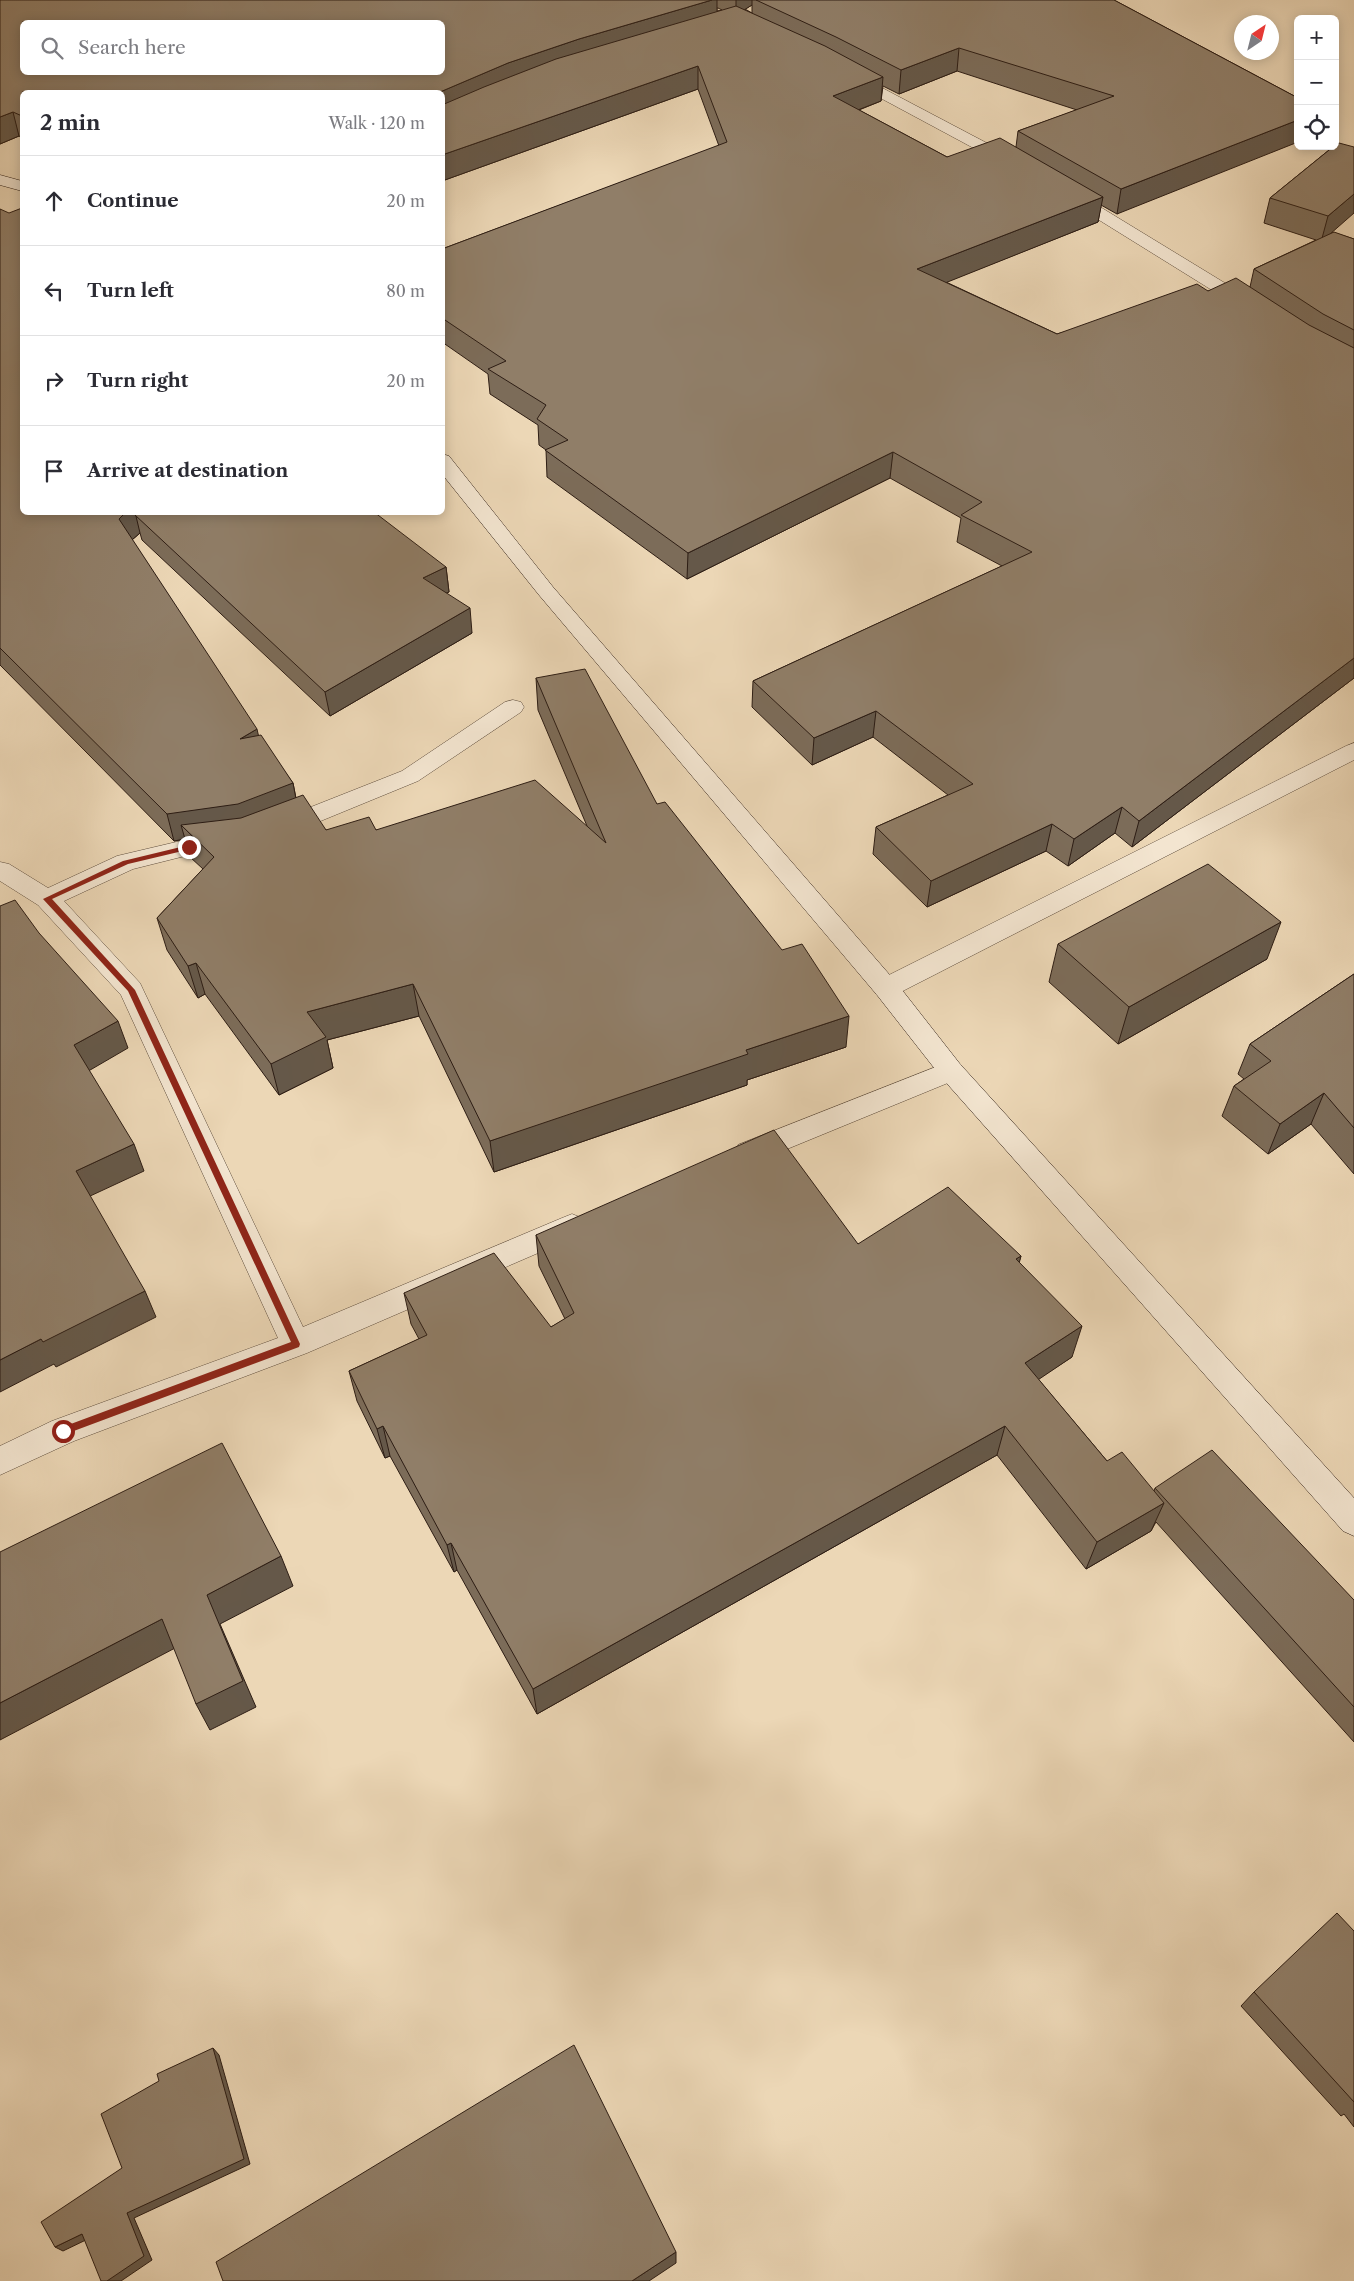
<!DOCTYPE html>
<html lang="en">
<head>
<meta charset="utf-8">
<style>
  :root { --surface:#fff; --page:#f7f7f7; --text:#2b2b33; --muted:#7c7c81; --line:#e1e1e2 }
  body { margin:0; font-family:"Libre Caslon Text",serif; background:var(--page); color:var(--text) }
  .controls { position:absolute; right:15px; top:15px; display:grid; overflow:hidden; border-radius:8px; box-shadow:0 2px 12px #0003 }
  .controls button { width:45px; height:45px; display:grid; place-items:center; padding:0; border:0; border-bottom:1px solid var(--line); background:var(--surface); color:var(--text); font:25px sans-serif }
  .compass { position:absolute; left:1234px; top:15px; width:45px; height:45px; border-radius:50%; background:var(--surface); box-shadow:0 2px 12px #0003; rotate:35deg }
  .stop { position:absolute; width:15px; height:15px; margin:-11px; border:4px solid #8f2418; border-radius:50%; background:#fff }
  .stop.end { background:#8f2418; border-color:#fff; box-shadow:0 1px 5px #0008 }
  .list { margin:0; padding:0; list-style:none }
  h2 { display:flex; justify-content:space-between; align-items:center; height:65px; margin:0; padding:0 20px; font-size:21px }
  h2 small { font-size:16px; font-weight:400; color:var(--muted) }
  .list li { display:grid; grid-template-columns:32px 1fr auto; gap:15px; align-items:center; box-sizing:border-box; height:90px; padding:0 20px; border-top:1px solid var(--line) }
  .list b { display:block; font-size:19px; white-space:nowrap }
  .list em { font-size:16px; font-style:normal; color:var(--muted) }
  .icon { flex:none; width:28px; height:28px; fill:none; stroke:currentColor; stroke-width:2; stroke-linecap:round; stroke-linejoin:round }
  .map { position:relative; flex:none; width:1354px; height:2281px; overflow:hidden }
  .search { position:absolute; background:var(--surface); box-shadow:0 2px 12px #0003; left:20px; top:20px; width:425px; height:55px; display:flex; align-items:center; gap:12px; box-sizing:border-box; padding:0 18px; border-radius:8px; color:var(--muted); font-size:19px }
  .panel { position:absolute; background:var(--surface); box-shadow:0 2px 12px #0003; left:20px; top:90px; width:425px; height:425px; border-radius:8px }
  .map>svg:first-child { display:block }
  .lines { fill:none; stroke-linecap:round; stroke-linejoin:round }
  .minor-casing { stroke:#5d4c3c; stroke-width:1 }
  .secondary-casing { stroke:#2d1d14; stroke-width:1 }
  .minor { fill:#f3e5d0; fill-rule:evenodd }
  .secondary { fill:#f3e5d0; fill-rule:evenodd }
  .wall { fill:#7c6c59; stroke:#2d1d14; fill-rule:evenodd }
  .shaded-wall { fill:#655849; stroke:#2d1d14 }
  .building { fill:#907e68; stroke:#2d1d14; fill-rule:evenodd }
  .route { fill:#8f2418 }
</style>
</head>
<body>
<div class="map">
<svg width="1354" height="2281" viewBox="0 0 1354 2281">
  <rect width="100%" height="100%" fill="#ecd7b6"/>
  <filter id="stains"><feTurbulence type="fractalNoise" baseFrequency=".004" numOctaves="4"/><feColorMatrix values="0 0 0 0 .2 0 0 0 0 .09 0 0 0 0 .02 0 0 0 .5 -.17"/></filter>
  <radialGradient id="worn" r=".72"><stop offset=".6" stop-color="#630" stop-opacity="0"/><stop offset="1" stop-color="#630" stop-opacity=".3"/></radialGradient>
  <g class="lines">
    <defs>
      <path id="minor" d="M 850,71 L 1019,160 L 1021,163 L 1019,166 L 1007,166 L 845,79 L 842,76 L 845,73 Z
        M 1068,189 L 1074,191 L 1256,302 L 1259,306 L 1256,310 L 1244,310 L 1062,197 L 1060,194 L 1062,191 Z
        M 513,700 L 521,702 L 524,707 L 521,712 L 418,781 L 289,834 L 281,836 L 273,834 L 269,828 L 273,822 L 402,771 L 505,702 Z
        M 1354,743 L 1354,760 L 895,995 L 886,997 L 877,995 L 873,988 L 877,981 L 1346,746 Z
        M 225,835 L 233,837 L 237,843 L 233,849 L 189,855 L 133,869 L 64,901 L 140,983 L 303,1327 L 562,1218 L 572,1214 L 582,1218 L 586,1226 L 582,1234 L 307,1353 L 74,1441 L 0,1475 L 0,1446 L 52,1421 L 278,1338 L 121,995 L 38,905 L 0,881 L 0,862 L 9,864 L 48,888 L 117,856 L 189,839 Z
        M 951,1061 L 960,1064 L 964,1071 L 960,1078 L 758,1161 L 748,1164 L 738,1161 L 734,1153 L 738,1145 Z"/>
      <path id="secondary" d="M 0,175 L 22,181 L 22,191 L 0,185 Z
        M 442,454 L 449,456 L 553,587 L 895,981 L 960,1064 L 1354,1498 L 1354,1536 L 1343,1531 L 942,1078 L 877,995 L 539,595 L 442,474 Z"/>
    </defs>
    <use href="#minor" class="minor-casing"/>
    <use href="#secondary" class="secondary-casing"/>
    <use href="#minor" class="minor"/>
    <use href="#secondary" class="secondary"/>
  </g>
  <path class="wall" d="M 0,0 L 1114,0 L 1298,98 L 1117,214 L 1101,205 L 1098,222 L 946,282 L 1057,334 L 1208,291 L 1250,287 L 1254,269 L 1316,240 L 1264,223 L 1270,198 L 1334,146 L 1332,232 L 1354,239 L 1354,678 L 1132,847 L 1115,833 L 1068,866 L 1046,851 L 927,907 L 873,854 L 876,827 L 948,795 L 873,737 L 812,765 L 752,707 L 753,681 L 1002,566 L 957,542 L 961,518 L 890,478 L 687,579 L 547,477 L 546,450 L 539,445 L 538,425 L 490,394 L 488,374 L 442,342 L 442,249 L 719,146 L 698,89 L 442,181 L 442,92 L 22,92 L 22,138 L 19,136 L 0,144 ZM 752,5 L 752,13 L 745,9 L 747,8 ZM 717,8 L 718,8 L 722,10 L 717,11 ZM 957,71 L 1077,110 L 1018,131 L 1016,147 L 947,157 L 859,110 L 881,101 L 883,86 L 899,94 Z
    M 0,209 L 22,512 L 135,512 L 136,515 L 446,567 L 449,592 L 446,593 L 472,633 L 330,716 L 142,540 L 140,533 L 132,540 L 258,735 L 293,783 L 296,798 L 326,830 L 376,830 L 587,826 L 538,710 L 536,678 L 657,804 L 846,1047 L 747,1080 L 747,1085 L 494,1172 L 419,1016 L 327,1040 L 333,1068 L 279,1095 L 205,994 L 198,998 L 167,950 L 157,918 L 203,869 L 190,857 L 185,839 L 174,841 L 0,665 Z
    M 1058,944 L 1267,959 L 1118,1044 L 1049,982 Z
    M 1354,974 L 1354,1174 L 1311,1124 L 1268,1154 L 1222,1116 L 1234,1086 L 1244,1079 L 1238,1074 L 1250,1044 Z
    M 536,1235 L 858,1244 L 1021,1256 L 1019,1262 L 1072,1357 L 1038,1379 L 1107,1461 L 1154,1491 L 1155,1488 L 1354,1600 L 1354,1742 L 1156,1522 L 1151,1531 L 1086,1569 L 997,1455 L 537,1714 L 457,1570 L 454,1572 L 390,1456 L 385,1458 L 357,1401 L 349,1371 L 419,1339 L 411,1324 L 404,1293 L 551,1327 L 565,1319 L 539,1266 Z
    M 1354,1931 L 1354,2127 L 1344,2114 L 1341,2116 L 1241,2006 L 1254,1992 Z"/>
  <path class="shaded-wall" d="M 712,0 L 717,0 L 717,22 L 442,117 L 442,92 L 440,92 L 508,63 L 579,39 Z
    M 736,0 L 752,0 L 752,5 L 736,15 Z
    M 959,48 L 957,71 L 899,94 L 901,70 Z
    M 698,66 L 698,89 L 442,181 L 442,155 Z
    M 883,77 L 881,101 L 832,120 L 833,96 Z
    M 13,112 L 19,136 L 0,144 L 0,117 Z
    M 1298,120 L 1298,142 L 1117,214 L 1121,189 Z
    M 1354,194 L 1354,213 L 1321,242 L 1328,216 Z
    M 1103,197 L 1098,222 L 915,295 L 917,269 Z
    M 893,452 L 890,478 L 687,579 L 688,553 Z
    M 126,512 L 135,512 L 140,533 L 126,545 L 119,519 Z
    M 446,567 L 449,592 L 426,602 L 423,578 Z
    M 470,608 L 472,633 L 330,716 L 325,692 Z
    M 1354,658 L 1354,678 L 1132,847 L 1139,821 Z
    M 876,711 L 873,737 L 812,765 L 814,738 Z
    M 257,729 L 263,756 L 240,739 Z
    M 293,783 L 298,810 L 194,838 L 181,825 L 185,839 L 174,841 L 167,814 Z
    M 1122,807 L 1115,833 L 1068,866 L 1074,839 Z
    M 1052,824 L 1046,851 L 927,907 L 931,881 Z
    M 1281,922 L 1267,959 L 1118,1044 L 1129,1007 Z
    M 196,963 L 205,994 L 198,998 L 188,966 Z
    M 413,984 L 419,1016 L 327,1040 L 333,1068 L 279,1095 L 271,1064 L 307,1012 Z
    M 849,1016 L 846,1047 L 747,1080 L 747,1085 L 494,1172 L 490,1141 L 746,1050 Z
    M 118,1021 L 128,1048 L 85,1073 L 74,1045 Z
    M 1324,1093 L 1311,1124 L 1268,1154 L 1280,1124 Z
    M 134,1144 L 144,1171 L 88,1197 L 76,1171 Z
    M 1021,1256 L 1013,1287 L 1016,1259 Z
    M 145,1291 L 156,1317 L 56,1367 L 54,1364 L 0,1392 L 0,1360 L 41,1339 Z
    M 1082,1326 L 1072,1357 L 1017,1394 L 1025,1363 Z
    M 383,1426 L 390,1456 L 385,1458 L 377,1429 Z
    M 1005,1426 L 997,1455 L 537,1714 L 533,1689 Z
    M 1164,1503 L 1151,1531 L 1086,1569 L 1097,1542 Z
    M 451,1543 L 457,1570 L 454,1572 L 447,1545 Z
    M 281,1556 L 293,1586 L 220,1624 L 256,1707 L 210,1730 L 196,1704 L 207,1595 Z
    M 162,1619 L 177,1647 L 0,1740 L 0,1703 Z
    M 213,2048 L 219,2055 L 250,2164 L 134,2218 L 152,2260 L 121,2281 L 107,2281 L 127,2213 Z
    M 82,2234 L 90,2238 L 63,2251 L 55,2247 Z
    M 676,2252 L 676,2263 L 649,2281 L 632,2281 Z"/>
  <path class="building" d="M 0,0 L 712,0 L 579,39 L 508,63 L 440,92 L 22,92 L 22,116 L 13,112 L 0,117 ZM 22,22 L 442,22 L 442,72 L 22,72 Z
    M 756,0 L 1114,0 L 1298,98 L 1298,120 L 1121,189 L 1018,131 L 1114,96 L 959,48 L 901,70 L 836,37 Z
    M 736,6 L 825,46 L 883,77 L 833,96 L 947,157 L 1000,138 L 1103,197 L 917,269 L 1057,334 L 1197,284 L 1208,291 L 1236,278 L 1309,325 L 1354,348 L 1354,658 L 1139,821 L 1122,807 L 1074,839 L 1052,824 L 931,881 L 876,827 L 973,784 L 876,711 L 814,738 L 753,681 L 1032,552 L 961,515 L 982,502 L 893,452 L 688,553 L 545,450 L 568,440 L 537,419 L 546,405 L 488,369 L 506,361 L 442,318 L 442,249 L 727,142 L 698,66 L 442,155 L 442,105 L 484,87 L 556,59 Z
    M 1339,143 L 1354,147 L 1354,194 L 1328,216 L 1270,198 L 1334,146 L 1335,146 Z
    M 22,208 L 22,512 L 126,512 L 119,519 L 257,729 L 240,739 L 261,735 L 293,783 L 238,804 L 167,814 L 0,648 L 0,209 L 9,213 Z
    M 1334,232 L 1354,239 L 1354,330 L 1323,314 L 1254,269 Z
    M 142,512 L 374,512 L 446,567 L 423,578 L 470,608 L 325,692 L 135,515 Z
    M 585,669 L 657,804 L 665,802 L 782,950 L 802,944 L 849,1016 L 746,1050 L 748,1054 L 490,1141 L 413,984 L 307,1012 L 326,1037 L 271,1064 L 196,963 L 188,966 L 157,918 L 214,857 L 181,825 L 241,818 L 303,795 L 326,830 L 369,817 L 376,830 L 535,780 L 606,843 L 536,678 Z
    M 1208,864 L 1281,922 L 1129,1007 L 1058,944 Z
    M 15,900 L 39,933 L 118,1021 L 74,1045 L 134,1144 L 76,1171 L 145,1291 L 43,1342 L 41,1339 L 0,1360 L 0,906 Z
    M 1354,974 L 1354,1128 L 1324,1093 L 1280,1124 L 1234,1086 L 1271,1061 L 1250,1044 Z
    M 774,1130 L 858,1244 L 948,1187 L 1021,1256 L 1016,1259 L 1082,1326 L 1025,1363 L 1107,1461 L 1122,1452 L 1164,1503 L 1097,1542 L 1005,1426 L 533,1689 L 451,1543 L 447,1545 L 383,1426 L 377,1429 L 349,1371 L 427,1335 L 404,1293 L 494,1253 L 551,1327 L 574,1313 L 536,1235 Z
    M 222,1443 L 281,1556 L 207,1595 L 243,1681 L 196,1704 L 162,1619 L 0,1703 L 0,1552 Z
    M 1212,1450 L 1354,1600 L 1354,1707 L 1155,1488 Z
    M 1337,1913 L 1354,1931 L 1354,2102 L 1254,1992 Z
    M 574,2045 L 676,2252 L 632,2281 L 223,2281 L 216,2262 Z
    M 213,2048 L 244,2159 L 127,2213 L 144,2256 L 107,2281 L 101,2281 L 82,2234 L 55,2247 L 41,2222 L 122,2168 L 101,2114 L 159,2081 L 157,2074 Z"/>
  <path class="route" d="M 189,845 L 191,845 L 191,849 L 128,864 L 52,899 L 135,990 L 300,1344 L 299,1347 L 63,1435 L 58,1431 L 60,1428 L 291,1342 L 128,991 L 43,899 L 123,861 Z"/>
  <rect width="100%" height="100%" filter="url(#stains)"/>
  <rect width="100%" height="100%" fill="url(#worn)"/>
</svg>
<div class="controls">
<button>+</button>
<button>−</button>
<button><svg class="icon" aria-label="locate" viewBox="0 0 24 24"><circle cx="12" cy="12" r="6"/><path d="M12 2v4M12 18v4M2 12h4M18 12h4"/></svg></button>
</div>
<svg class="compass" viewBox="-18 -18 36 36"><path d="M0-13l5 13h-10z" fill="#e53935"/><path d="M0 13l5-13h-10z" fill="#7c7c81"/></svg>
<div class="stop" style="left:63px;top:1431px"></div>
<div class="stop end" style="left:189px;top:847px"></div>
<div class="search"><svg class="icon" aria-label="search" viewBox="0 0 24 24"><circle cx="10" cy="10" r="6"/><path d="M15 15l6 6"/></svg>Search here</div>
<section class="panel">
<h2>2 min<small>Walk · 120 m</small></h2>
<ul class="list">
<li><svg class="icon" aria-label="ahead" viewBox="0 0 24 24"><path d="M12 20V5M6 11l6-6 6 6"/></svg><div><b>Continue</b></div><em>20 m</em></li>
<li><svg class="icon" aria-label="left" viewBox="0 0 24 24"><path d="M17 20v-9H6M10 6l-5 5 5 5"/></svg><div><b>Turn left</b></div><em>80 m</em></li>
<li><svg class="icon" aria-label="right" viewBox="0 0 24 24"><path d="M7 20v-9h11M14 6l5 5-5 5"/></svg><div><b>Turn right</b></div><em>20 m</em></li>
<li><svg class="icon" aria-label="arrive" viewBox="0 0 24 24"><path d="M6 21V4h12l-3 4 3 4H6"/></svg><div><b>Arrive at destination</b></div></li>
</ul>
</section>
</div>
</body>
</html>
